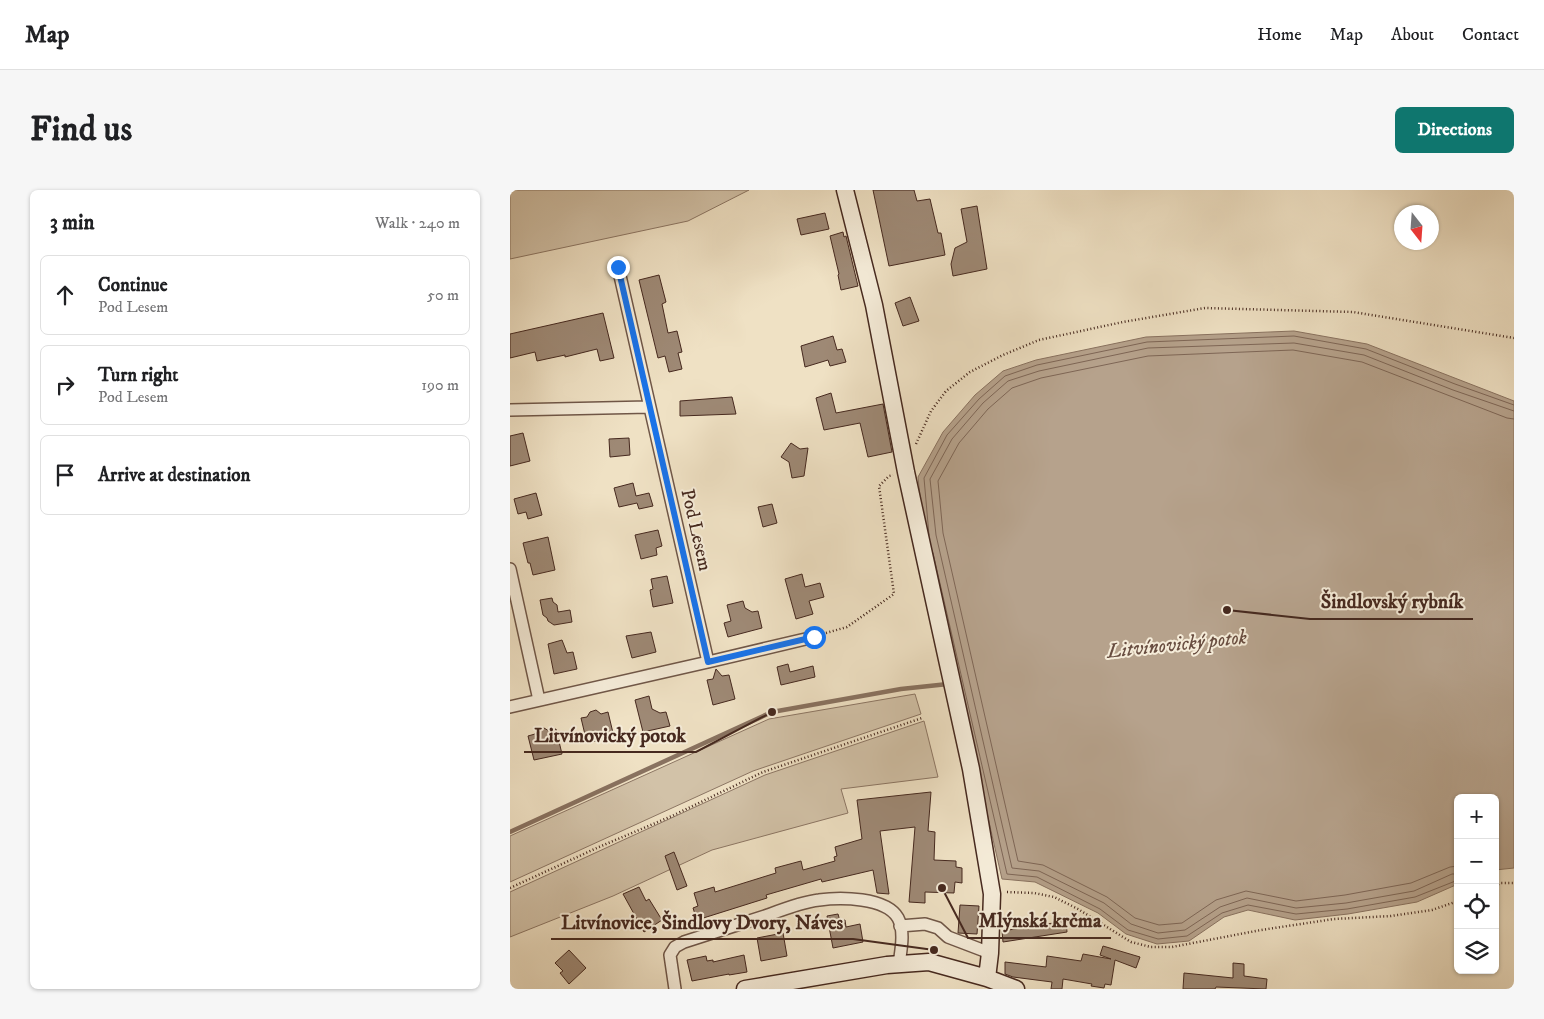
<!DOCTYPE html>
<html lang="en">
<head>
<meta charset="utf-8">
<style>
  :root { --surface:#fff; --page:#f6f6f6; --text:#202124; --muted:#757577; --line:#e0e0e0; --accent:#0f766e }
  body { margin:0; font-family:"IM FELL DW Pica",serif; background:var(--page); color:var(--text) }
  .controls { position:absolute; right:15px; bottom:15px; display:grid; overflow:hidden; border-radius:8px; box-shadow:0 1px 4px #0004 }
  .controls button { width:45px; height:45px; display:grid; place-items:center; padding:0; border:0; border-bottom:1px solid var(--line); background:var(--surface); color:var(--text); font:25px sans-serif }
  .compass { position:absolute; left:884px; top:15px; width:45px; height:45px; border-radius:50%; background:var(--surface); box-shadow:0 1px 4px #0004; rotate:163deg }
  .stop { position:absolute; width:15px; height:15px; margin:-11px; border:4px solid #1a73e8; border-radius:50%; background:#fff }
  .stop.end { background:#1a73e8; border-color:#fff; box-shadow:0 1px 5px #0008 }
  .list { margin:0; padding:0; list-style:none }
  h2 { display:flex; justify-content:space-between; align-items:center; height:65px; margin:0; padding:0 20px; font-size:21px }
  h2 small { font-size:16px; font-weight:400; color:var(--muted) }
  .list li { display:grid; grid-template-columns:32px 1fr auto; gap:15px; align-items:center; box-sizing:border-box; height:80px; margin:0 10px 10px; padding:0 10px; border:1px solid var(--line); border-radius:8px }
  .list b { display:block; font-size:19px; white-space:nowrap }
  .list p { margin:0; font-size:16px; white-space:nowrap; color:var(--muted) }
  .list em { font-size:16px; font-style:normal; color:var(--muted) }
  .icon { flex:none; width:28px; height:28px; fill:none; stroke:currentColor; stroke-width:2; stroke-linecap:round; stroke-linejoin:round }
  .map { position:relative; flex:none; width:1004px; height:799px; overflow:hidden; border-radius:8px }
  header { display:flex; align-items:center; gap:30px; box-sizing:border-box; height:70px; padding:0 25px; background:var(--surface); border-bottom:1px solid var(--line) }
  header strong { font-size:24px }
  nav { display:flex; gap:28px; margin-inline-start:auto; font-size:18px }
  .intro { display:flex; align-items:center; justify-content:space-between; box-sizing:border-box; height:120px; padding:0 30px }
  h1 { margin:0; font-size:35px }
  .button { padding:12px 22px; border-radius:8px; background:var(--accent); color:#fff; font-size:18px; font-weight:700 }
  main { display:flex; gap:30px; padding:0 30px }
  aside { flex:1; background:var(--surface); border-radius:8px; box-shadow:0 1px 4px #0004 }
  .map>svg:first-child { display:block }
  .green { fill:#d2c2a8; stroke:#8c7664 }
  .water { fill:#b6a28c; stroke:#897260 }
  .lines { fill:none; stroke-linecap:round; stroke-linejoin:round }
  .shore { stroke:#7e6656; stroke-width:1 }
  .stream { stroke:#897260; stroke-width:4.5 }
  .building { fill:#9e8975; stroke:#46291f }
  .street-casing { stroke:#705748; stroke-width:14 }
  .secondary-casing { stroke:#46291f; stroke-width:19 }
  .path { stroke:#46291f; stroke-width:2.5; stroke-dasharray:1 2.5; stroke-linecap:butt }
  .street { stroke:#f5ecd9; stroke-width:11 }
  .secondary { stroke:#f5ecd9; stroke-width:16 }
  .route { stroke:#1a73e8; stroke-width:6 }
  .labels { text-anchor:middle; dominant-baseline:central; stroke-width:4; stroke-linejoin:round; paint-order:stroke }
  .street-label { font-size:19px; fill:#46291f; stroke:#f5ecd9 }
  .water-label { font-size:20px; font-style:italic; fill:#684d40; stroke:#f5ecd9 }
  .leader { fill:none; stroke:#46291f; stroke-width:2 }
  .callout-dot { fill:#46291f; stroke:#f5ecd9; stroke-width:2 }
  .callout-label { font-size:20px; text-anchor:middle; font-weight:bold; fill:#46291f; stroke:#f5ecd9; stroke-width:4; stroke-linejoin:round; paint-order:stroke }
</style>
</head>
<body>
<header>
<strong>Map</strong>
<nav><a>Home</a><a>Map</a><a>About</a><a>Contact</a></nav>
</header>
<div class="intro"><h1>Find us</h1><a class="button">Directions</a></div>
<main>
<aside>
<h2>3 min<small>Walk · 240 m</small></h2>
<ul class="list">
<li><svg class="icon" aria-label="ahead" viewBox="0 0 24 24"><path d="M12 20V5M6 11l6-6 6 6"/></svg><div><b>Continue</b><p>Pod Lesem</p></div><em>50 m</em></li>
<li><svg class="icon" aria-label="right" viewBox="0 0 24 24"><path d="M7 20v-9h11M14 6l5 5-5 5"/></svg><div><b>Turn right</b><p>Pod Lesem</p></div><em>190 m</em></li>
<li><svg class="icon" aria-label="arrive" viewBox="0 0 24 24"><path d="M6 21V4h12l-3 4 3 4H6"/></svg><div><b>Arrive at destination</b></div></li>
</ul>
</aside>
<div class="map">
<svg width="1004" height="799" viewBox="0 0 1004 799">
  <rect width="100%" height="100%" fill="#efe1c4"/>
  <filter id="stains"><feTurbulence type="fractalNoise" baseFrequency=".004" numOctaves="4"/><feColorMatrix values="0 0 0 0 .2 0 0 0 0 .09 0 0 0 0 .02 0 0 0 .5 -.17"/></filter>
  <radialGradient id="worn" r=".72"><stop offset=".6" stop-color="#630" stop-opacity="0"/><stop offset="1" stop-color="#630" stop-opacity=".3"/></radialGradient>
  <path class="green" d="M 0,0 L 239,0 L 178,31 L 0,69 Z
    M 405,504 L 411,524 L 243,581 L 0,692 L 0,646 L 259,529 Z
    M 414,531 L 428,587 L 331,599 L 338,623 L 202,660 L 103,706 L 0,747 L 0,702 L 255,585 Z"/>
  <path class="water" d="M 784,141 L 857,154 L 1004,211 L 1004,678 L 985,680 L 985,608 L 948,608 L 948,694 L 907,712 L 838,724 L 785,730 L 738,720 L 714,727 L 679,751 L 647,754 L 616,744 L 588,723 L 525,692 L 492,689 L 414,346 L 408,287 L 433,242 L 465,205 L 493,181 L 526,170 L 636,147 Z"/>
  <g class="lines">
    <path class="shore" d="M 419,345 L 414,288 L 437,245 L 469,209 L 495,186 L 527,175 L 637,152 L 784,146 L 856,159 L 945,194 L 1004,215
      M 423,363 L 497,684 L 527,687 L 590,719 L 618,740 L 648,749 L 677,746 L 712,723 L 738,715 L 786,724 L 837,719 L 905,707 L 948,690
      M 948,676 L 940,677 L 901,693 L 835,705 L 786,711 L 736,701 L 706,710 L 672,733 L 649,735 L 625,728 L 597,707 L 533,675 L 508,671 L 433,343 L 428,291 L 449,253 L 478,219 L 502,198 L 531,188 L 638,166 L 783,160 L 852,172 L 997,228 L 1004,229
      M 948,684 L 942,684 L 904,701 L 836,713 L 786,718 L 737,708 L 710,717 L 675,740 L 648,743 L 621,734 L 594,713 L 529,681 L 502,678 L 426,345 L 420,289 L 442,249 L 473,213 L 498,191 L 529,181 L 638,158 L 784,153 L 854,165 L 943,200 L 1004,221"/>
    <path class="stream" d="M 0,642 L 262,522 L 391,499 L 438,494"/>
  </g>
  <path class="building" d="M 363,0 L 404,0 L 407,11 L 420,9 L 428,43 L 431,43 L 435,65 L 379,76 Z
    M 467,16 L 477,79 L 443,86 L 441,74 L 445,58 L 457,52 L 451,19 Z
    M 315,23 L 319,39 L 291,45 L 287,29 Z
    M 333,42 L 334,47 L 336,46 L 348,96 L 331,100 L 328,85 L 329,84 L 320,46 Z
    M 149,85 L 156,112 L 152,114 L 158,143 L 167,141 L 172,162 L 168,163 L 172,179 L 159,182 L 155,166 L 148,168 L 129,90 Z
    M 400,107 L 409,131 L 393,136 L 385,113 Z
    M 93,123 L 104,168 L 90,171 L 87,159 L 55,167 L 55,165 L 27,171 L 25,162 L 0,168 L 0,144 Z
    M 323,146 L 327,160 L 332,159 L 336,172 L 320,176 L 318,170 L 295,177 L 291,156 Z
    M 321,203 L 326,223 L 373,214 L 382,262 L 358,267 L 350,233 L 314,240 L 306,208 Z
    M 222,207 L 226,224 L 170,226 L 170,211 Z
    M 13,243 L 20,271 L 0,276 L 0,246 Z
    M 119,248 L 120,265 L 100,267 L 99,249 Z
    M 281,253 L 290,259 L 298,258 L 294,286 L 282,288 L 279,272 L 271,267 Z
    M 123,293 L 126,306 L 139,303 L 143,316 L 129,319 L 127,313 L 109,317 L 104,298 Z
    M 26,303 L 32,325 L 18,329 L 16,322 L 8,324 L 4,309 Z
    M 262,314 L 267,333 L 253,337 L 248,317 Z
    M 148,340 L 152,356 L 146,358 L 147,365 L 131,369 L 125,345 Z
    M 38,347 L 45,380 L 23,385 L 20,373 L 18,373 L 13,353 Z
    M 292,384 L 295,397 L 310,393 L 314,407 L 299,411 L 303,424 L 286,429 L 275,389 Z
    M 157,386 L 163,413 L 143,417 L 140,400 L 143,399 L 141,389 Z
    M 42,408 L 43,412 L 47,415 L 48,422 L 60,420 L 62,432 L 44,435 L 38,431 L 37,428 L 33,425 L 30,410 Z
    M 233,411 L 235,418 L 242,422 L 248,421 L 252,438 L 218,447 L 214,433 L 221,431 L 217,415 Z
    M 141,442 L 146,462 L 122,468 L 116,446 Z
    M 52,450 L 57,463 L 63,462 L 67,479 L 44,484 L 38,454 Z
    M 278,474 L 280,482 L 303,476 L 305,487 L 271,495 L 267,477 Z
    M 206,479 L 212,486 L 219,485 L 225,509 L 203,515 L 197,490 L 203,489 Z
    M 139,506 L 142,519 L 150,523 L 156,522 L 160,536 L 133,542 L 125,510 Z
    M 86,520 L 91,524 L 98,522 L 104,547 L 77,553 L 71,528 L 77,527 L 80,522 Z
    M 34,538 L 39,541 L 46,539 L 52,564 L 24,570 L 18,546 L 25,544 L 28,539 Z
    M 421,602 L 418,641 L 425,642 L 424,670 L 446,671 L 446,677 L 452,678 L 452,693 L 445,692 L 444,703 L 415,702 L 415,713 L 399,712 L 405,637 L 370,641 L 379,704 L 367,703 L 363,680 L 312,692 L 311,689 L 256,705 L 257,708 L 187,730 L 183,718 L 188,716 L 184,703 L 204,697 L 205,702 L 266,683 L 265,678 L 291,671 L 293,680 L 325,671 L 324,667 L 327,666 L 325,657 L 352,649 L 347,610 Z
    M 164,662 L 177,696 L 167,700 L 155,666 Z
    M 129,697 L 136,711 L 139,709 L 152,730 L 134,742 L 113,704 Z
    M 450,715 L 469,716 L 467,744 L 448,743 Z
    M 328,724 L 330,731 L 335,730 L 336,737 L 350,734 L 353,752 L 323,758 L 317,726 Z
    M 556,731 L 557,742 L 493,752 L 492,741 Z
    M 273,743 L 277,766 L 251,771 L 247,748 Z
    M 593,756 L 630,767 L 626,778 L 605,770 L 601,795 L 595,794 L 594,798 L 581,796 L 582,794 L 553,789 L 552,799 L 541,799 L 542,792 L 503,787 L 495,784 L 495,772 L 536,777 L 537,766 L 571,771 L 573,764 L 601,769 L 590,765 Z
    M 59,760 L 76,778 L 59,794 L 50,783 L 53,781 L 45,773 Z
    M 234,765 L 237,782 L 219,785 L 219,784 L 182,791 L 177,770 L 196,766 L 197,771 L 203,770 L 203,772 Z
    M 723,773 L 734,774 L 734,786 L 757,789 L 756,799 L 706,797 L 705,799 L 673,799 L 674,783 L 723,788 Z"/>
  <g class="lines">
    <defs>
      <path id="street" d="M 0,220 L 139,217
        M 0,379 L 29,510
        M 198,472 L 304,447
        M 0,517 L 198,472 L 108,77
        M 390,736 L 415,734 L 428,738 L 438,747 L 480,763
        M 165,799 L 160,765 L 165,757 L 174,752 C 202,743 230,734 258,725 C 274,719 292,712 309,710 C 330,707 376,707 388,728 C 395,741 391,760 389,774"/>
      <path id="secondary" d="M 335,0 L 364,115 L 396,282 L 461,579 L 482,704 L 480,763 L 477,788
        M 235,799 L 377,775 L 419,772 L 477,788 L 506,799"/>
    </defs>
    <use href="#street" class="street-casing"/>
    <use href="#secondary" class="secondary-casing"/>
    <path class="path" d="M 406,254 L 421,221 L 436,201 L 460,182 L 493,165 L 529,150 L 613,132 L 695,118 L 843,122 L 1004,148
      M 316,443 L 337,437 L 384,404 L 369,296 L 379,286 L 383,285
      M 985,696 L 991,693 L 1004,693
      M 0,698 L 89,657 L 162,626 L 253,582 L 412,528
      M 497,702 L 524,703 L 544,707 L 568,719 L 621,752 L 641,757 L 662,757 L 751,740 L 824,729 L 881,726 L 922,720 L 948,711"/>
    <use href="#street" class="street"/>
    <use href="#secondary" class="secondary"/>
  </g>
  <g class="lines">
    <path class="route" d="M 108,77 L 198,472 L 304,447"/>
  </g>
  <g class="labels">
    <g class="street-label">
      <text transform="translate(186 340) rotate(77)">Pod Lesem</text>
    </g>
    <g class="water-label">
      <text transform="translate(667 455) rotate(-6)">Litvínovický potok</text>
    </g>
  </g>
  <path class="leader" d="M717 420L800 429H963M262 522L186 562H14M432 698L458 748H601M424 760L343 749H41"/>
  <g class="callout-dot">
    <circle cx="717" cy="420" r="5"/>
    <circle cx="262" cy="522" r="5"/>
    <circle cx="432" cy="698" r="5"/>
    <circle cx="424" cy="760" r="5"/>
  </g>
  <g class="callout-label">
    <text x="882" y="418">Šindlovský rybník</text>
    <text x="100" y="552">Litvínovický potok</text>
    <text x="530" y="737">Mlýnská krčma</text>
    <text x="192" y="739">Litvínovice, Šindlovy Dvory, Náves</text>
  </g>
  <rect width="100%" height="100%" filter="url(#stains)"/>
  <rect width="100%" height="100%" fill="url(#worn)"/>
</svg>
<div class="controls">
<button>+</button>
<button>−</button>
<button><svg class="icon" aria-label="locate" viewBox="0 0 24 24"><circle cx="12" cy="12" r="6"/><path d="M12 2v4M12 18v4M2 12h4M18 12h4"/></svg></button>
<button><svg class="icon" aria-label="layers" viewBox="0 0 24 24"><path d="M12 4l9 5-9 5-9-5zM3 14l9 5 9-5"/></svg></button>
</div>
<svg class="compass" viewBox="-18 -18 36 36"><path d="M0-13l5 13h-10z" fill="#e53935"/><path d="M0 13l5-13h-10z" fill="#757577"/></svg>
<div class="stop" style="left:304px;top:447px"></div>
<div class="stop end" style="left:108px;top:77px"></div>
</div>
</main>
</body>
</html>
